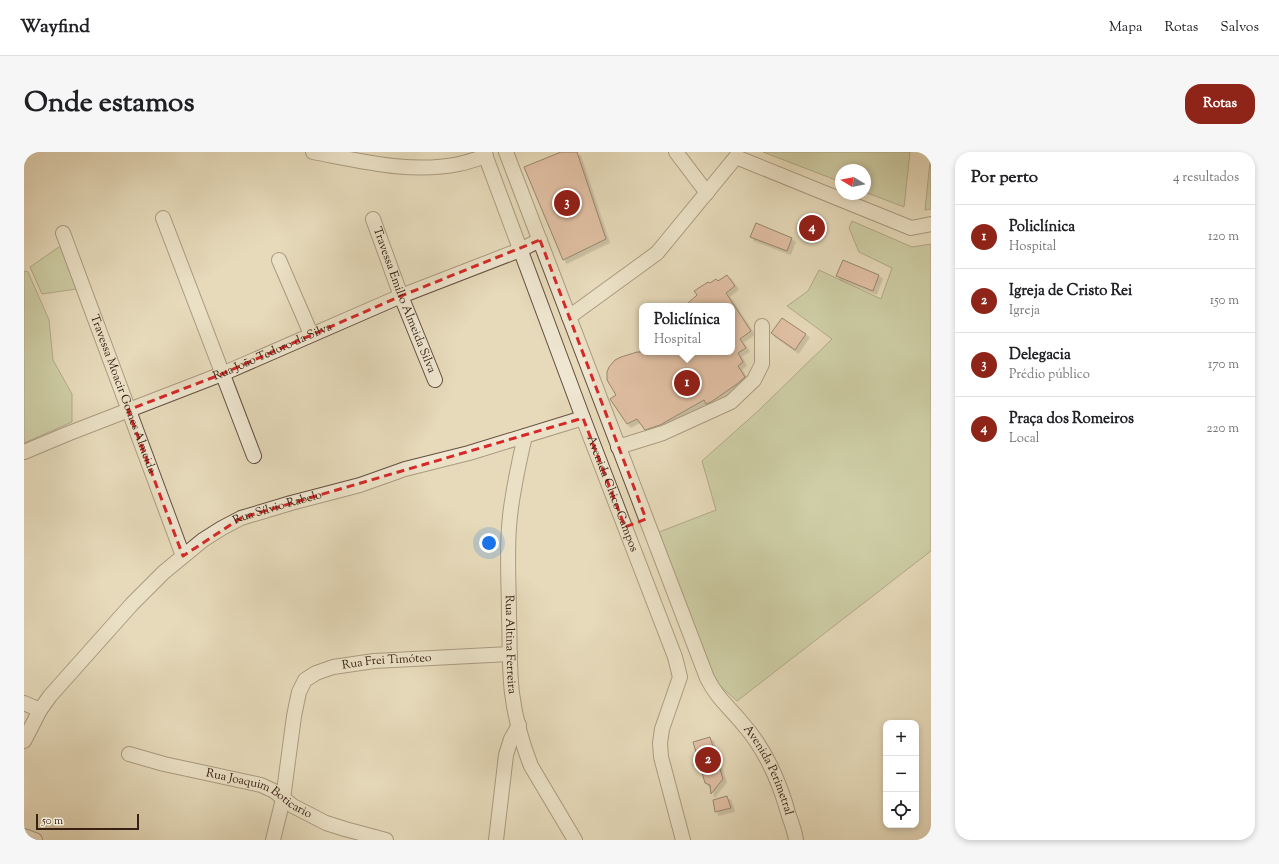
<!DOCTYPE html>
<html lang="pt">
<head>
<meta charset="utf-8">
<style>
  :root { --surface:#fff; --page:#f6f6f6; --text:#202124; --muted:#757577; --line:#e0e0e0; --accent:#8f2418 }
  body { margin:0; font-family:"Sorts Mill Goudy",serif; background:var(--page); color:var(--text) }
  .controls { position:absolute; right:12px; bottom:12px; display:grid; overflow:hidden; border-radius:8px; box-shadow:0 2px 6px #0003 }
  .controls button { width:36px; height:36px; display:grid; place-items:center; padding:0; border:0; border-bottom:1px solid var(--line); background:var(--surface); color:var(--text); font:20px sans-serif }
  .compass { position:absolute; left:811px; top:12px; width:36px; height:36px; border-radius:50%; background:var(--surface); box-shadow:0 2px 6px #0003; rotate:280deg }
  .scale { position:absolute; left:12px; bottom:10px; width:103px; box-sizing:border-box; padding-left:4px; border:2px solid #382014; border-top:0; font-size:11px; line-height:14px; white-space:nowrap; color:#382014; -webkit-text-stroke:3px #efe7d2; paint-order:stroke }
  .you { position:absolute; left:465px; top:391px; width:14px; height:14px; margin:-10px; border:3px solid #fff; border-radius:50%; background:#1a73e8; box-shadow:0 0 0 6px #1a73e833 }
  .badge { display:grid; place-items:center; width:26px; height:26px; border-radius:50%; background:var(--accent); color:#fff; font-size:13px; font-weight:700 }
  .pin { position:absolute; translate:-50% -50%; border:2px solid #fff; box-shadow:0 1px 4px #0006 }
  .popup { position:absolute; left:615px; top:151px; width:96px; height:52px; box-sizing:border-box; display:grid; place-content:center; border-radius:8px; background:var(--surface); filter:drop-shadow(0 1px 3px #0005); font-size:13px; white-space:nowrap; color:var(--muted) }
  .popup b { font-size:15px; color:var(--text) }
  .popup::after { content:''; position:absolute; left:50%; top:100%; margin-left:-8px; border:8px solid transparent; border-top-color:var(--surface) }
  .list { margin:0; padding:0; list-style:none }
  h2 { display:flex; justify-content:space-between; align-items:center; height:52px; margin:0; padding:0 16px; font-size:17px }
  h2 small { font-size:13px; font-weight:400; color:var(--muted) }
  .list li { display:grid; grid-template-columns:26px 1fr auto; gap:12px; align-items:center; box-sizing:border-box; height:64px; padding:0 16px; border-top:1px solid var(--line) }
  .list b { display:block; font-size:15px; white-space:nowrap }
  .list p { margin:0; font-size:13px; white-space:nowrap; color:var(--muted) }
  .list em { font-size:13px; font-style:normal; color:var(--muted) }
  .icon { flex:none; width:22px; height:22px; fill:none; stroke:currentColor; stroke-width:2; stroke-linecap:round; stroke-linejoin:round }
  .map { position:relative; flex:none; width:907px; height:688px; overflow:hidden; border-radius:16px }
  header { display:flex; align-items:center; gap:24px; box-sizing:border-box; height:56px; padding:0 20px; background:var(--surface); border-bottom:1px solid var(--line) }
  header strong { font-size:19px }
  nav { display:flex; gap:22px; margin-inline-start:auto; font-size:14px }
  .intro { display:flex; align-items:center; justify-content:space-between; box-sizing:border-box; height:96px; padding:0 24px }
  h1 { margin:0; font-size:28px }
  .button { padding:10px 18px; border-radius:16px; background:var(--accent); color:#fff; font-size:14px; font-weight:700 }
  main { display:flex; gap:24px; padding:0 24px }
  aside { flex:1; background:var(--surface); border-radius:16px; box-shadow:0 2px 6px #0003 }
  .map>svg:first-child { display:block }
  .green { fill:#b4c091; stroke:#767052 }
  .building { fill:#dca08a; stroke:#382014; filter:url(#shadow) }
  .lines { fill:none; stroke-linecap:round; stroke-linejoin:round }
  .minor-casing { stroke:#644e3e; stroke-width:16 }
  .minor { stroke:#efe7d2; stroke-width:14 }
  .marked { fill:none; stroke:#d62828; stroke-width:3; stroke-dasharray:8 5; stroke-linejoin:round }
  .labels { text-anchor:middle; dominant-baseline:central; stroke-width:3; stroke-linejoin:round; paint-order:stroke }
  .street-label { font-size:12px; fill:#382014; stroke:#efe7d2 }
</style>
</head>
<body>
<header>
<strong>Wayfind</strong>
<nav><a>Mapa</a><a>Rotas</a><a>Salvos</a></nav>
</header>
<div class="intro"><h1>Onde estamos</h1><a class="button">Rotas</a></div>
<main>
<div class="map">
<svg width="907" height="688" viewBox="0 0 907 688">
  <defs>
    <filter id="shadow"><feDropShadow dx="3.5" dy="3.5" stdDeviation="0" flood-color="#0004"/></filter>
  </defs>
  <rect width="100%" height="100%" fill="#e6daba"/>
  <filter id="stains"><feTurbulence type="fractalNoise" baseFrequency=".005" numOctaves="4"/><feColorMatrix values="0 0 0 0 .2 0 0 0 0 .09 0 0 0 0 .02 0 0 0 .5 -.17"/></filter>
  <radialGradient id="worn" r=".72"><stop offset=".6" stop-color="#630" stop-opacity="0"/><stop offset="1" stop-color="#630" stop-opacity=".3"/></radialGradient>
  <path class="green" d="M 739,0 L 886,0 L 880,55 L 841,40 L 841,18 L 817,18 L 817,30 Z
    M 907,0 L 907,57 L 901,58 Z
    M 828,69 L 888,95 L 907,92 L 907,399 L 713,549 L 692,530 L 635,380 L 692,358 L 678,309 L 734,259 L 808,187 L 763,154 L 784,139 L 795,118 L 857,147 L 868,116 L 835,100 L 825,76 Z
    M 42,90 L 53,137 L 18,142 L 6,115 Z
    M 0,119 L 4,120 L 25,168 L 29,208 L 48,242 L 48,270 L 0,291 Z"/>
  <path class="building" d="M 537,0 L 553,0 L 582,87 L 539,108 L 500,15 Z
    M 732,71 L 768,86 L 763,99 L 726,85 Z
    M 819,108 L 855,123 L 849,139 L 812,124 Z
    M 703,123 L 711,134 L 702,141 L 727,179 L 716,187 L 722,196 L 714,201 L 719,210 L 714,214 L 721,225 L 713,232 L 687,250 L 682,252 L 680,248 L 636,273 L 621,278 L 613,267 L 603,272 L 586,247 L 592,243 L 583,228 L 583,220 L 585,215 L 591,208 L 597,205 L 613,200 L 708,200 L 708,154 L 661,154 L 673,143 L 670,139 L 684,130 L 686,131 L 692,127 L 694,129 Z
    M 758,166 L 782,182 L 771,198 L 747,181 Z
    M 686,585 L 699,627 L 687,642 L 686,633 L 681,631 L 669,590 Z
    M 703,644 L 707,656 L 691,660 L 689,648 Z"/>
  <g class="lines">
    <defs>
      <g id="minor">
        <path d="M 289,0 C 337,9 387,22 435,12 C 444,10 453,7 462,4"/>
        <path id="s1" d="M 460,0 L 559,266 L 651,505 L 656,525 L 638,577 L 636,591 L 637,605 L 659,688"/>
        <path id="s2" d="M 482,0 L 683,526 C 693,546 705,555 719,572 C 742,598 756,631 765,664 C 768,672 771,680 772,688"/>
        <path d="M 652,0 L 683,41"/>
        <path d="M 139,66 L 230,304"/>
        <path id="s3" d="M 349,67 L 377,144 L 411,228"/>
        <path id="s4" d="M 39,81 L 159,404"/>
        <path d="M 255,108 L 287,182"/>
        <path d="M 545,165 L 633,101 L 712,5 L 887,76 L 907,72"/>
        <path id="s5" d="M 501,284 C 495,310 489,337 486,364 C 482,398 485,431 485,465 C 486,490 485,516 488,541 C 491,565 498,591 507,614 L 551,688"/>
        <path d="M 594,295 L 639,281 L 707,250 L 730,228 L 738,212 L 738,174"/>
        <path id="s6" d="M 0,300 L 43,282 L 198,222 L 377,144 L 496,98 L 516,88"/>
        <path d="M 0,551 L 16,558"/>
        <path id="s7" d="M 0,589 L 16,558 L 26,544 L 108,452 L 140,420 L 179,388 L 198,376 L 217,366 L 267,351 L 336,333 L 381,317 L 445,301 L 559,266"/>
        <path id="s8" d="M 105,602 L 140,612 L 237,633 L 250,639 L 269,654 L 302,671 L 321,677 L 362,688"/>
        <path d="M 0,684 L 11,688"/>
        <path id="s9" d="M 249,688 L 259,647 L 270,564 L 275,540 L 281,528 L 292,521 L 309,515 L 350,509 L 486,502"/>
        <path d="M 472,688 L 482,603 L 487,587 L 495,573"/>
      </g>
    </defs>
    <use href="#minor" class="minor-casing"/>
    <use href="#minor" class="minor"/>
  </g>
  <path d="M0 0H907V688H0ZM 516,88 L 622,367 L 601,375 L 559,266 L 217,366 L 159,404 L 104,258 L 198,222 L 377,144 Z" fill="#e6daba" fill-opacity=".55" fill-rule="evenodd"/>
  <path class="marked" d="M 516,88 L 622,367 L 601,375 L 559,266 L 217,366 L 159,404 L 104,258 L 198,222 L 377,144 Z"/>
  <g class="labels">
    <g class="street-label">
      <text stroke="none"><textPath href="#s3" startOffset="87">Travessa Emilio Almeida Silva</textPath></text>
      <text stroke="none"><textPath href="#s6" startOffset="268">Rua João Tedoro da Silva</textPath></text>
      <text stroke="none"><textPath href="#s4" startOffset="172">Travessa Moacir Gomes Almeida</textPath></text>
      <text stroke="none"><textPath href="#s1" startOffset="365">Avenida Chico Campos</textPath></text>
      <text stroke="none"><textPath href="#s7" startOffset="353">Rua Sílvio Rabelo</textPath></text>
      <text stroke="none"><textPath href="#s5" startOffset="210">Rua Altina Ferreira</textPath></text>
      <text stroke="none"><textPath href="#s9" startOffset="249">Rua Frei Timóteo</textPath></text>
      <text stroke="none"><textPath href="#s2" startOffset="675">Avenida Perimetral</textPath></text>
      <text stroke="none"><textPath href="#s8" startOffset="137">Rua Joaquim Boticario</textPath></text>
    </g>
  </g>
  <rect width="100%" height="100%" filter="url(#stains)"/>
  <rect width="100%" height="100%" fill="url(#worn)"/>
</svg>
<div class="controls">
<button>+</button>
<button>−</button>
<button><svg class="icon" aria-label="locate" viewBox="0 0 24 24"><circle cx="12" cy="12" r="6"/><path d="M12 2v4M12 18v4M2 12h4M18 12h4"/></svg></button>
</div>
<svg class="compass" viewBox="-18 -18 36 36"><path d="M0-13l5 13h-10z" fill="#e53935"/><path d="M0 13l5-13h-10z" fill="#757577"/></svg>
<div class="scale">50 m</div>
<div class="you"></div>
<div class="pin badge" style="left:663px;top:231px">1</div>
<div class="popup"><b>Policlínica</b>Hospital</div>
<div class="pin badge" style="left:684px;top:608px">2</div>
<div class="pin badge" style="left:543px;top:51px">3</div>
<div class="pin badge" style="left:788px;top:76px">4</div>
</div>
<aside>
<h2>Por perto<small>4 resultados</small></h2>
<ul class="list">
<li><span class="badge">1</span><div><b>Policlínica</b><p>Hospital</p></div><em>120 m</em></li>
<li><span class="badge">2</span><div><b>Igreja de Cristo Rei</b><p>Igreja</p></div><em>150 m</em></li>
<li><span class="badge">3</span><div><b>Delegacia</b><p>Prédio público</p></div><em>170 m</em></li>
<li><span class="badge">4</span><div><b>Praça dos Romeiros</b><p>Local</p></div><em>220 m</em></li>
</ul>
</aside>
</main>
</body>
</html>
